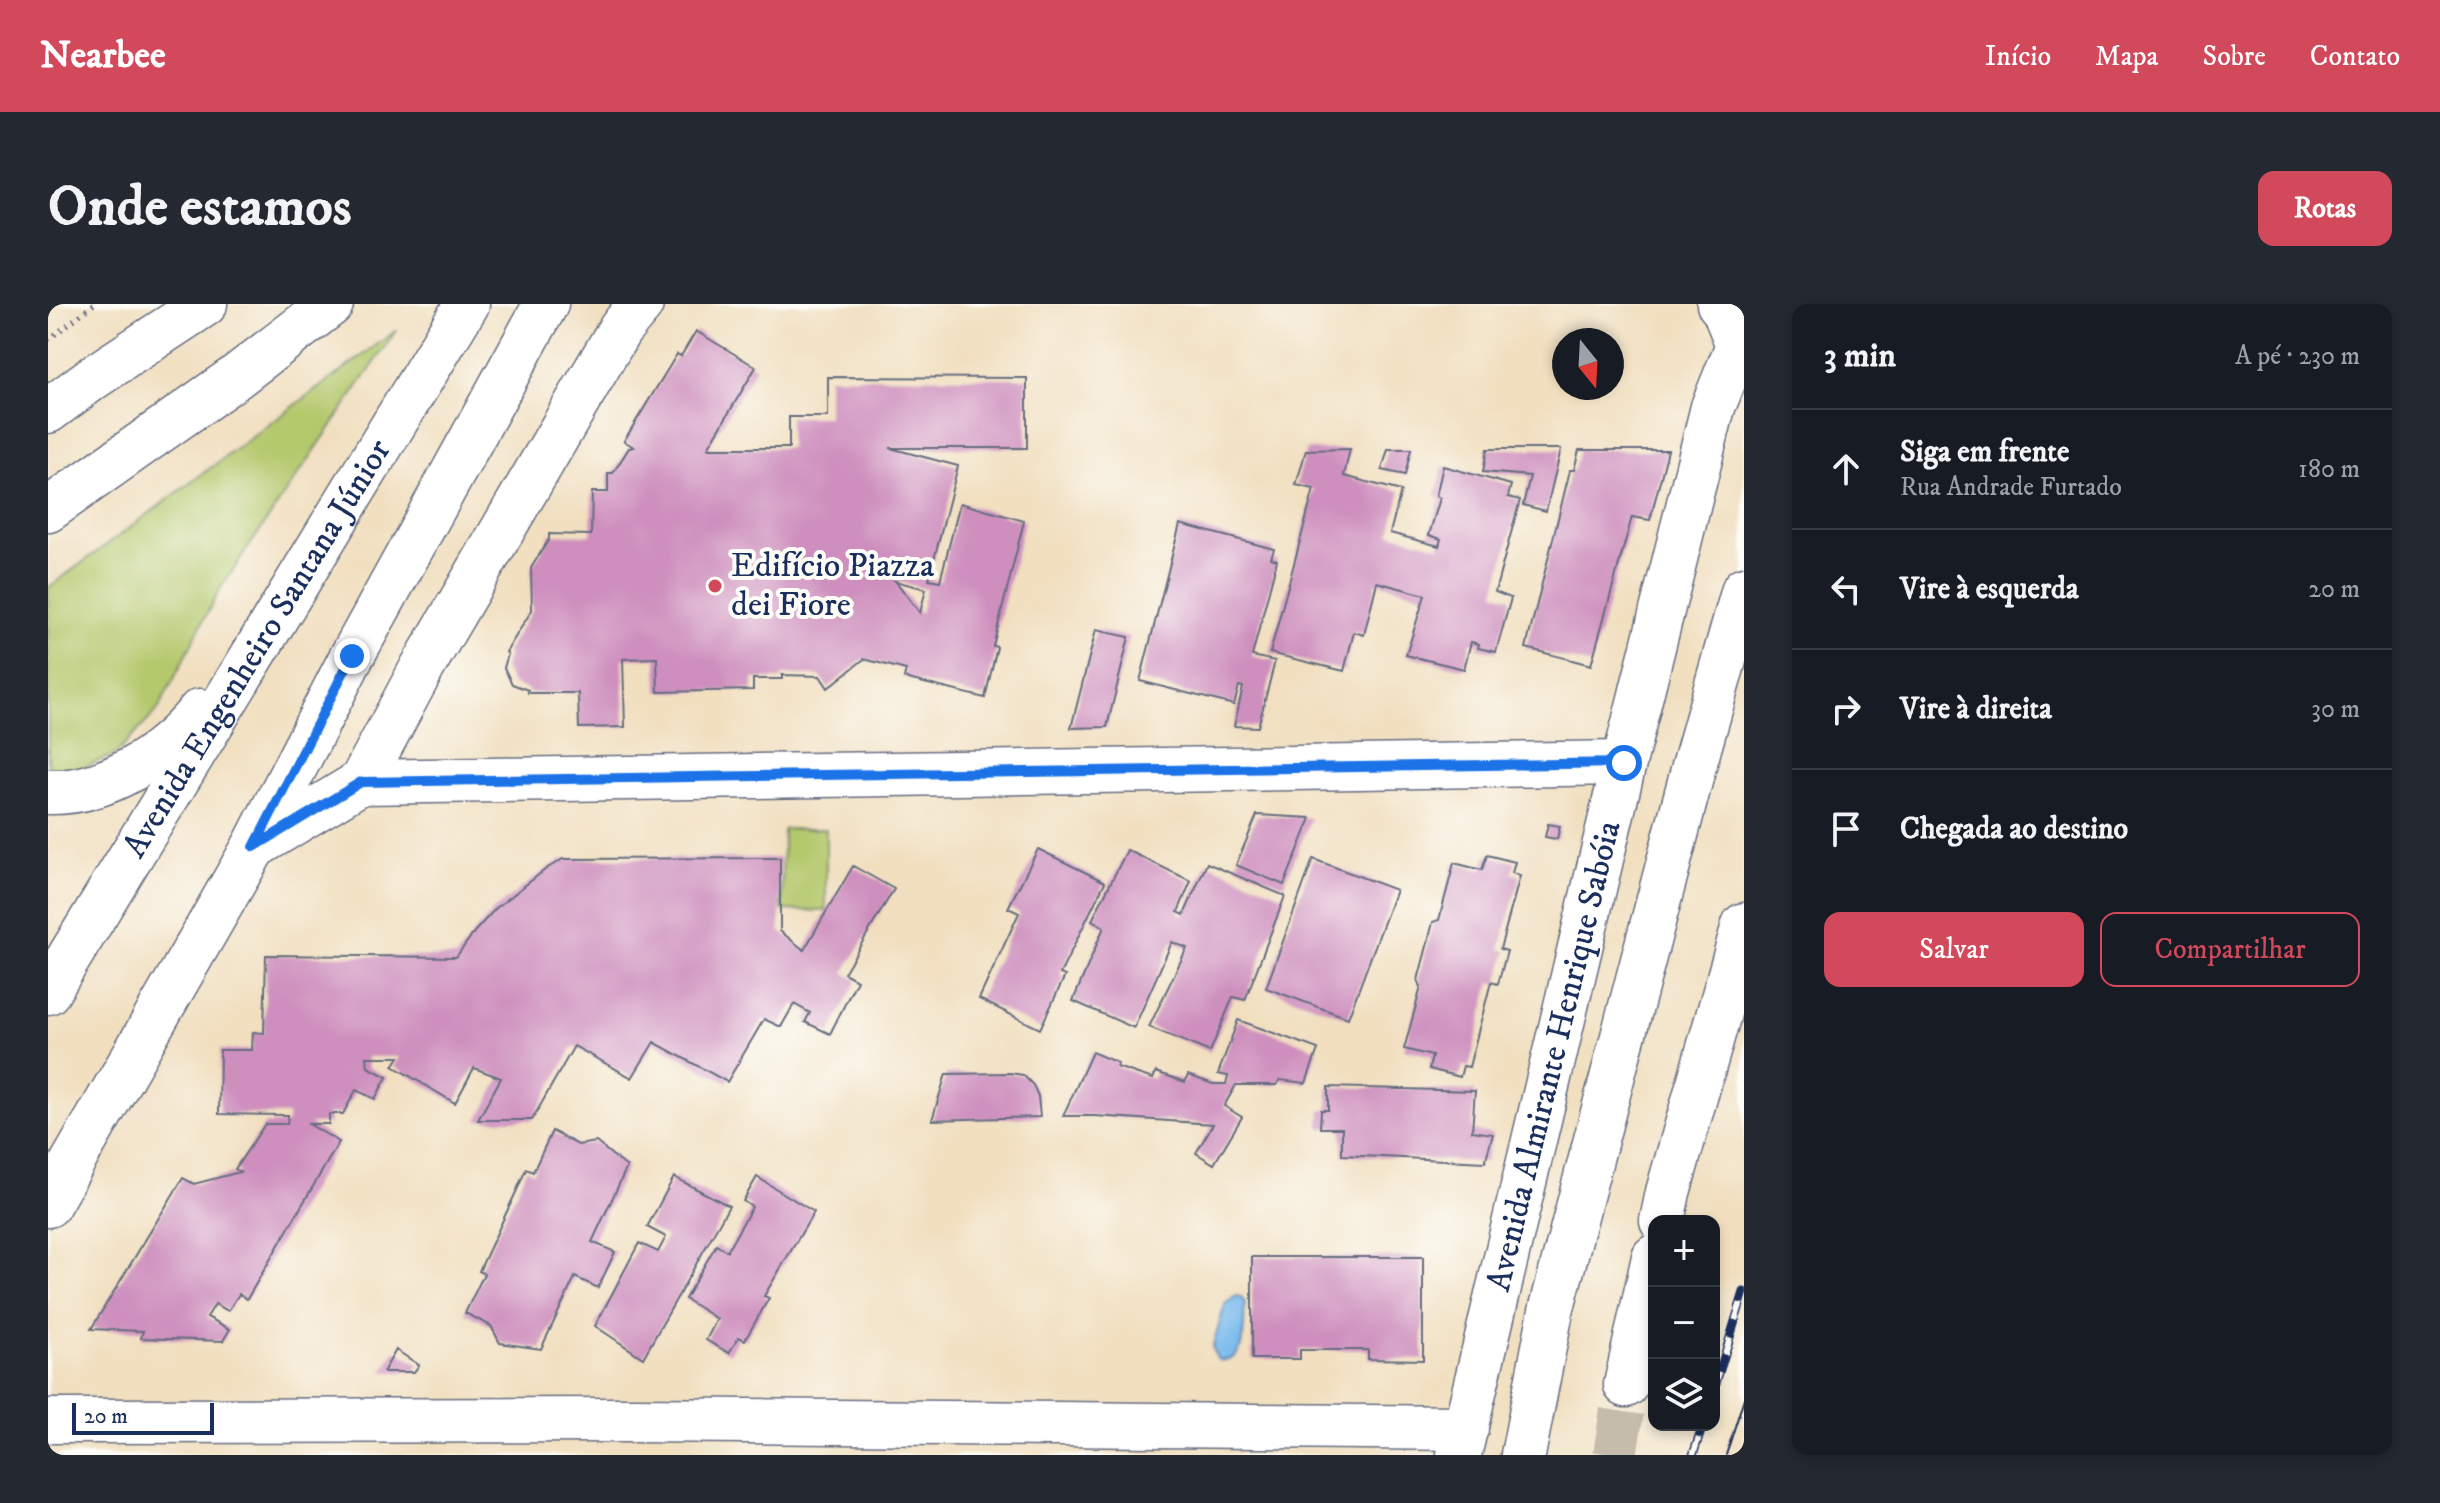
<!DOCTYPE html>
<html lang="pt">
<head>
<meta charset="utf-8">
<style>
  :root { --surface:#171b24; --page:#242831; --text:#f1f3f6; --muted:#9ea1a6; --line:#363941; --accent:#d1495b }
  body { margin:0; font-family:"IM FELL DW Pica",serif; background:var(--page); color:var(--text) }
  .controls { position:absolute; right:24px; bottom:24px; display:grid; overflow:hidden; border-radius:16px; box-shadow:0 4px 12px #0003 }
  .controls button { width:72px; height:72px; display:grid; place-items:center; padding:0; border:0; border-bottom:2px solid var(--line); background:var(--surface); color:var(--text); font:40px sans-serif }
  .compass { position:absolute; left:1504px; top:24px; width:72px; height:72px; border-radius:50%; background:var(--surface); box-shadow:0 4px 12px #0003; rotate:162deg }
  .scale { position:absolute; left:24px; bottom:20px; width:142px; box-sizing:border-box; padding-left:8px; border:4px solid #1b2f5e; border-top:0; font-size:22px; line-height:28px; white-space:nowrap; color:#1b2f5e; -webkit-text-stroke:6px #fdfcf7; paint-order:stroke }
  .stop { position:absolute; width:24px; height:24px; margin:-18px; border:6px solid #1a73e8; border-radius:50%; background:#fff }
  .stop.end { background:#1a73e8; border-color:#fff; box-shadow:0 2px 8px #0008 }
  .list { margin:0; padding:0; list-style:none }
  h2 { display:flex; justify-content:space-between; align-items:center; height:104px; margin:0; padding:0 32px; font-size:34px }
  h2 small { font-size:26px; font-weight:400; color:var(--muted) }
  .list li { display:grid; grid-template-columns:52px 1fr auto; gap:24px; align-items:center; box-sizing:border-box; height:120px; padding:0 32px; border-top:2px solid var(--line) }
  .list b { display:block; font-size:30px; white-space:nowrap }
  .list p { margin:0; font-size:26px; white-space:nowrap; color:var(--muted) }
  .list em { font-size:26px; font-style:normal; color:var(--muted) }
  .actions { display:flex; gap:16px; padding:24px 32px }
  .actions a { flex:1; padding:18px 0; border:2px solid var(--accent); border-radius:16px; text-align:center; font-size:28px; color:var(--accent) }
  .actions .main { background:var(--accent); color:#fff }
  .icon { flex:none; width:44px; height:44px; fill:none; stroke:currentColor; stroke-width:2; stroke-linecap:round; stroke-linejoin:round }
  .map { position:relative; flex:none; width:1696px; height:1151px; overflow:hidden; border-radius:16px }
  header { display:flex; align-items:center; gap:48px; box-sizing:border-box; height:112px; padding:0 40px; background:var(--accent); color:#fff }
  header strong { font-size:38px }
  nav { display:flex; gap:44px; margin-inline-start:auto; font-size:28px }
  .intro { display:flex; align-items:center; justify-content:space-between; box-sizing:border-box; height:192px; padding:0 48px }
  h1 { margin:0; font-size:56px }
  .button { padding:20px 36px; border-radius:16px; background:var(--accent); color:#fff; font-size:28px; font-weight:700 }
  main { display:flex; gap:48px; padding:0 48px }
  aside { flex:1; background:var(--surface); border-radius:16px; box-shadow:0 4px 12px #0003 }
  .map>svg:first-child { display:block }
  .green { fill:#b4c86c; stroke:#687c65; stroke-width:2 }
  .water { fill:#78b9ed; stroke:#4a74a6; stroke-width:2 }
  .building { fill:#ce8fbe; fill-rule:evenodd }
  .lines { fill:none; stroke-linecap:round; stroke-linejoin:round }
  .highway-tunnel { stroke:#c6bcac; stroke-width:44; stroke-dasharray:44 22; stroke-linecap:butt }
  .minor-casing { stroke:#666d80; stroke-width:47 }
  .major-casing { stroke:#666d80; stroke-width:47 }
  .highway-casing { stroke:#666d80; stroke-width:47 }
  .path { stroke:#666d80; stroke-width:5; stroke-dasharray:2 6; stroke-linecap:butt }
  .minor { stroke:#fff; stroke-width:44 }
  .major { stroke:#fff; stroke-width:44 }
  .highway { stroke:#fff; stroke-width:44 }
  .tram { stroke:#1b2f5e; stroke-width:2 }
  .rail-casing { stroke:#1b2f5e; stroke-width:9 }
  .rail { stroke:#fdfcf7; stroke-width:6; stroke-dasharray:18; stroke-linecap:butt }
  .route { stroke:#1a73e8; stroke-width:10 }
  .poi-dot { fill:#d1495b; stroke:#fdfcf7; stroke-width:3 }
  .labels { text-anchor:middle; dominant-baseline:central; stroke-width:8; stroke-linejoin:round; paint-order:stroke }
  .poi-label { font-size:34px; fill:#1b2f5e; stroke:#fdfcf7; text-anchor:start }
  .street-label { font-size:34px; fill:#1b2f5e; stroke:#fdfcf7 }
</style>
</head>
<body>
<header>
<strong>Nearbee</strong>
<nav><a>Início</a><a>Mapa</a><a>Sobre</a><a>Contato</a></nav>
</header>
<div class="intro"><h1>Onde estamos</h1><a class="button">Rotas</a></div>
<main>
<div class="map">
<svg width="1696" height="1151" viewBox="0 0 1696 1151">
  <rect width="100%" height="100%" fill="#fdfcf7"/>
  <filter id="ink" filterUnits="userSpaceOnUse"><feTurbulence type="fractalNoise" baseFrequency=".0125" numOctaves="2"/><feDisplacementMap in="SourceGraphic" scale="16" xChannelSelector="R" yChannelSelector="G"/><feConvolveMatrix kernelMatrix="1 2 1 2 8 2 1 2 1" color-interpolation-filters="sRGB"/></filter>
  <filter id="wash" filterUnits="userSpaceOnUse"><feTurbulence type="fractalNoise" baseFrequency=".006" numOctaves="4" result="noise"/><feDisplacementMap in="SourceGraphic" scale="32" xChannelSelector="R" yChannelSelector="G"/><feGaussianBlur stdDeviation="1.8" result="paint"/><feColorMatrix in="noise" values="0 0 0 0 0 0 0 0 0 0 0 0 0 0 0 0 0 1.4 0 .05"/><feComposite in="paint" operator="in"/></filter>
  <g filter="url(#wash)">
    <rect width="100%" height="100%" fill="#f1dfc0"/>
    <path class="green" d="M 349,26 L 170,288 L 110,406 L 68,450 L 22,469 L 0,468 L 0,284 Z
      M 735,525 L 778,525 L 778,607 L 734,606 Z"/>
    <path class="water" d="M 1188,992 L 1193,993 L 1197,999 C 1195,1019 1201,1060 1170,1056 L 1164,1045 L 1177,1000 Z"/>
    <g id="blocks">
      <path class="building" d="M 648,27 L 708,63 L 660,144 L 741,144 L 741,113 L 780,113 L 780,73 L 979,74 L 979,144 L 842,144 L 910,162 L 881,275 L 892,277 L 912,199 L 976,217 L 945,342 L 949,343 L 937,394 L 856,374 L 858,366 L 816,355 L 780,384 L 772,372 L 734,371 L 734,375 L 705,375 L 705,386 L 610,388 L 609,354 L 575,355 L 577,423 L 531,424 L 530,389 L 480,389 L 480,386 L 464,380 L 456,364 L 460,350 L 458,348 L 484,306 L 483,264 L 501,235 L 501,230 L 543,231 L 544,188 L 560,188 L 560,169 L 565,169 L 581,144 L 586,143 L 576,137 L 629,50 L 633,52 ZM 847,277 L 878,285 L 872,309 L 849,279 Z
        M 1302,145 L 1296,172 L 1353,187 L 1342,229 L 1391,242 L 1393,235 L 1381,231 L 1392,194 L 1388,192 L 1395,162 L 1463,181 L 1460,193 L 1472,196 L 1447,288 L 1463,294 L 1448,348 L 1430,344 L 1431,340 L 1423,338 L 1416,365 L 1358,351 L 1377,291 L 1329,278 L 1316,331 L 1306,328 L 1296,367 L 1222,349 L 1266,185 L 1248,181 L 1258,146 Z
        M 1340,145 L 1363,145 L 1357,171 L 1334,166 Z
        M 1439,145 L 1513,145 L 1498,207 L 1475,201 L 1482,172 L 1435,168 Z
        M 1531,146 L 1620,146 L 1602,216 L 1584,213 L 1543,361 L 1478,344 L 1522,166 L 1526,166 Z
        M 1132,220 L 1226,245 L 1223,254 L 1229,256 L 1204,352 L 1227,357 L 1210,423 L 1186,422 L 1195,383 L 1191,382 L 1186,401 L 1092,377 Z
        M 1048,326 L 1081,333 L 1059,423 L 1023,424 Z
        M 1209,511 L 1263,514 L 1236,581 L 1188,561 Z
        M 1500,520 L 1512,522 L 1509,535 L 1497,533 Z
        M 990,545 L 1057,578 L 1012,670 L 1017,672 L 992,725 L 931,695 L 971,609 L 960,604 Z
        M 1079,546 L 1143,577 L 1130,608 L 1136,611 L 1159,559 L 1237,592 L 1197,696 L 1185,693 L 1162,748 L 1101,723 L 1139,644 L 1124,638 L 1086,724 L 1025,697 L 1056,623 L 1044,616 Z
        M 1439,551 L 1467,558 L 1464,569 L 1472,572 L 1452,645 L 1459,647 L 1450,680 L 1443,678 L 1421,763 L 1415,762 L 1412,773 L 1381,765 L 1384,752 L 1356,745 L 1373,683 L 1370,676 L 1379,642 L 1385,618 L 1391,616 L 1406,559 L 1434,566 Z
        M 732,554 L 732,627 L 756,646 L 805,562 L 846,585 L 796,669 L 809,676 L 782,730 L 757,718 L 762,709 L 746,700 L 733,723 L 716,715 L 679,778 L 606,738 L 584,774 L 526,742 L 484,816 L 430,816 L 453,774 L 426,764 L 407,799 L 345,762 L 351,753 L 319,753 L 320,763 L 339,773 L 327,795 L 308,786 L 295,810 L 281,810 L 281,820 L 261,820 L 291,838 L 199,995 L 191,990 L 180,1007 L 167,1000 L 159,1013 L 182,1025 L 175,1037 L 93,1034 L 95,1027 L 43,1025 L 135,874 L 146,880 L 192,868 L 187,865 L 217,820 L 239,820 L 240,811 L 171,810 L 172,746 L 204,746 L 205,728 L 216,729 L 218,651 L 408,653 L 427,627 L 448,604 L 498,565 L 515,555 Z
        M 1265,555 L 1348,586 L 1300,714 L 1218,684 Z
        M 1190,716 L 1270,745 L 1258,779 L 1232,776 L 1229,781 L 1188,781 L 1176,802 L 1194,813 L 1166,860 L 1148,849 L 1165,820 L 1047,812 L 1015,812 L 1044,748 L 1070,759 L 1069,763 L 1105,775 L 1108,768 L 1137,778 L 1140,771 L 1165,780 L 1178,780 L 1180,772 L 1170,770 Z
        M 962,769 L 975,771 L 985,781 L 990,792 L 992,813 L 884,816 L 898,770 Z
        M 1280,783 L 1427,787 L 1424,827 L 1445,830 L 1437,858 L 1294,851 L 1294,824 L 1272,824 L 1273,806 L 1280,806 Z
        M 504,827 L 530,841 L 548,838 L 579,863 L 544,938 L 567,948 L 550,984 L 527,973 L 493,1045 L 452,1039 L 443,1022 L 417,1009 L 436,970 L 431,967 L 469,886 L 478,865 L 485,868 Z
        M 626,873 L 681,902 L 595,1054 L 547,1022 L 591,939 L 610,948 L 618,933 L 599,923 Z
        M 709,873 L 766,908 L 716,992 L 721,994 L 697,1036 L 691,1033 L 681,1049 L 658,1036 L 669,1015 L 637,995 L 668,941 L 679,947 L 704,903 L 695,897 Z
        M 1204,953 L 1375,953 L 1375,1056 L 1320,1055 L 1320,1046 L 1252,1046 L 1252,1055 L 1204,1055 Z
        M 348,1046 L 371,1061 L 366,1068 L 335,1068 Z"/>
    </g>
  </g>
  <g filter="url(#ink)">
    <use href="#blocks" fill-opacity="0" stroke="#666d80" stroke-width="2"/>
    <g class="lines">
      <path class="highway-tunnel" d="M 1567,1151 L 1578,1081"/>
      <defs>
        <path id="minor" d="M 313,478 L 1576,459
          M 0,1117 L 587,1116 L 1418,1124"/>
        <g id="major">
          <path d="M 1671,0 L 1676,6 L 1690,41"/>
          <path d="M 0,107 L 46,73 L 157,0"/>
          <path d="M 0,206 L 188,73 L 283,0"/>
          <path d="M 0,488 C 59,490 116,451 152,407"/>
          <path d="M 206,543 L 313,478 L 374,364 L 572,25 L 593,0"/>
          <path id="s1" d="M 0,688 L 419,0"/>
          <path d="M 0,901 L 206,543 L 304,352 L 498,0"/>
          <path id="s2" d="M 1411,1151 L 1576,459 L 1665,103 L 1690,41 L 1696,34"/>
        </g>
        <path id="highway" d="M 1614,917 L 1620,888 L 1696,621
          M 1578,1081 L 1606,953
          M 1475,1151 L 1503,1007 L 1646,462 L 1696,285"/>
      </defs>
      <use href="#minor" class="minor-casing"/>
      <use href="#major" class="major-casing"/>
      <use href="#highway" class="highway-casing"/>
      <path class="path" d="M 0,36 L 46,0"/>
      <use href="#minor" class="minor"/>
      <use href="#major" class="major"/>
      <use href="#highway" class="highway"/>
      <path class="tram" d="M 1678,1151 L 1696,1094"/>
      <defs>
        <path id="rail" d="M 1666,1085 L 1696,988
          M 1645,1151 L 1655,1121"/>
      </defs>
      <use href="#rail" class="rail-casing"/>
      <use href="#rail" class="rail"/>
    </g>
  </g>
  <g class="lines" filter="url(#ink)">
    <path class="route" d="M 304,352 L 206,543 L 313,478 L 1576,459"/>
  </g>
  <circle class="poi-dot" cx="667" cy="282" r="8"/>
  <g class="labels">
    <g class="poi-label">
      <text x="683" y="262">Edifício Piazza<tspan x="683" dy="39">dei Fiore</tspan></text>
    </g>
    <g class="street-label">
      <text stroke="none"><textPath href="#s1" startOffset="402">Avenida Engenheiro Santana Júnior</textPath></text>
      <text stroke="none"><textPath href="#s2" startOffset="410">Avenida Almirante Henrique Sabóia</textPath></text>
    </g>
  </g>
</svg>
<div class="controls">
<button>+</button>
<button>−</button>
<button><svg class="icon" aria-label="layers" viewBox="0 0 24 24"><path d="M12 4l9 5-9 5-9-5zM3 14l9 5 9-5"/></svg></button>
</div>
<svg class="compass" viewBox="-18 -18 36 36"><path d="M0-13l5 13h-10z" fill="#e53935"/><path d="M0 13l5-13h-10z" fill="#9ea1a6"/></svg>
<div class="scale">20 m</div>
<div class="stop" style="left:1576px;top:459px"></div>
<div class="stop end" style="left:304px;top:352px"></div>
</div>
<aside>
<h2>3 min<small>A pé · 230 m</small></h2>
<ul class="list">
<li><svg class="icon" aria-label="ahead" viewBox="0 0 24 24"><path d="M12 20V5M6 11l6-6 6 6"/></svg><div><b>Siga em frente</b><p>Rua Andrade Furtado</p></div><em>180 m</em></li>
<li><svg class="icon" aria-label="left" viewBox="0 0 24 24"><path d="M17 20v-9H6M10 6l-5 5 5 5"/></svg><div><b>Vire à esquerda</b></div><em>20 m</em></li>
<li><svg class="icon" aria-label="right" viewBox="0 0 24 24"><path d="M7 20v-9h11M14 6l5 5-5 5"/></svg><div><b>Vire à direita</b></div><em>30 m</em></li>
<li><svg class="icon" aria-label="arrive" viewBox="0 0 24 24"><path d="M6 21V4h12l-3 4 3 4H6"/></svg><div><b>Chegada ao destino</b></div></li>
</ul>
<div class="actions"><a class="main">Salvar</a><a>Compartilhar</a></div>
</aside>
</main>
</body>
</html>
